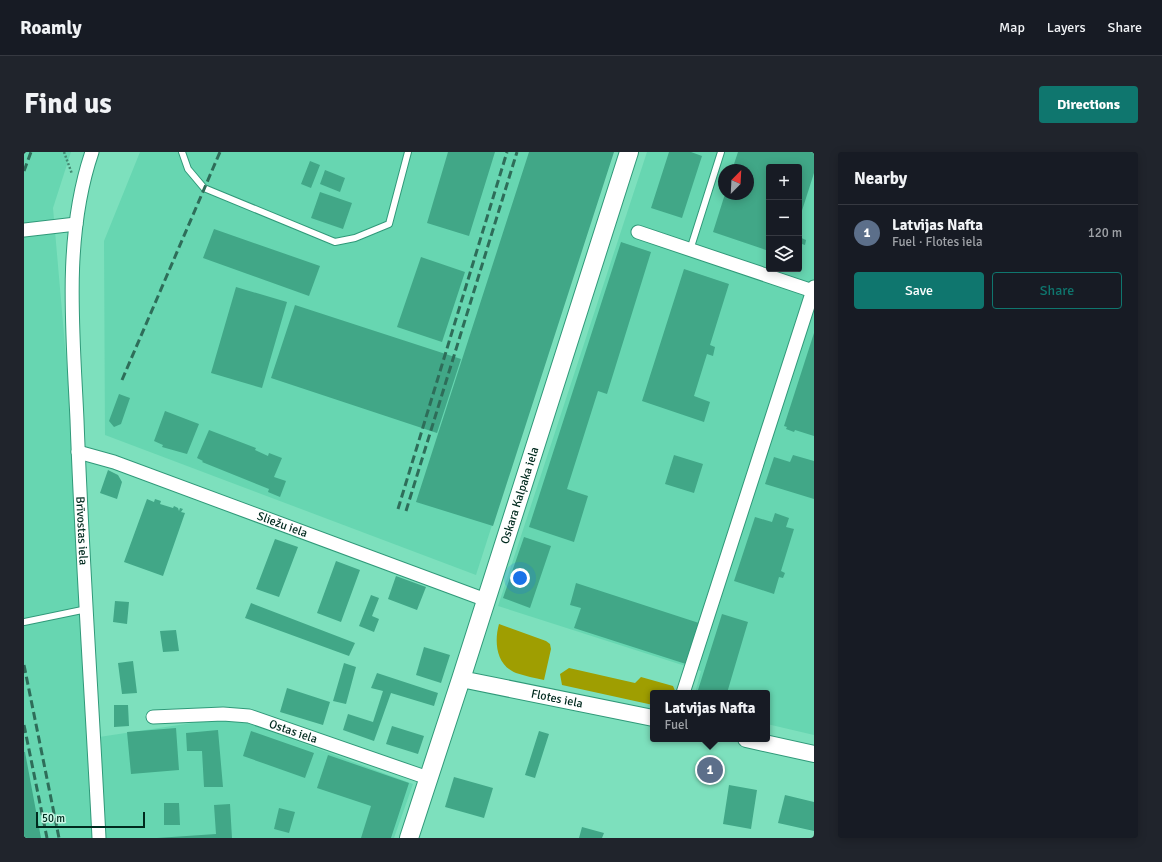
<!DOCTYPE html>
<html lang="en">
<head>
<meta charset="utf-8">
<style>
  :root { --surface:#171b24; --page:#20242c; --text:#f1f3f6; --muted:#9ea1a6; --line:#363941; --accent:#0f766e }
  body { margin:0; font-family:Signika,sans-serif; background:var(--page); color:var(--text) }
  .controls { position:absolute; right:12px; top:12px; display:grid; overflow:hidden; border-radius:4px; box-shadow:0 2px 10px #0003 }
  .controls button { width:36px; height:36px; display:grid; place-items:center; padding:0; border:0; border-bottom:1px solid var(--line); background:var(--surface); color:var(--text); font:20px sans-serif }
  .compass { position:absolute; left:694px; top:12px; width:36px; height:36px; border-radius:50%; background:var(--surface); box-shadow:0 2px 10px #0003; rotate:24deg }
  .scale { position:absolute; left:12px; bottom:10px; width:109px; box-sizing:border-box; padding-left:4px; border:2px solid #002a1e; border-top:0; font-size:11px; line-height:14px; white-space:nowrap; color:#002a1e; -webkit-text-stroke:3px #c8f6e4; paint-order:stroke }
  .you { position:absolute; left:496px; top:426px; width:14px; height:14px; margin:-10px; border:3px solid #fff; border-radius:50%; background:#1a73e8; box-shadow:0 0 0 6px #1a73e833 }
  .badge { display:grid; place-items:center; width:26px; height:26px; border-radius:50%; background:var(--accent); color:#fff; font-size:13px; font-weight:700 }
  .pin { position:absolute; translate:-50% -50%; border:2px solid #fff; box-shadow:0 1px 4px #0006 }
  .popup { position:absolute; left:626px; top:538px; width:120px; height:52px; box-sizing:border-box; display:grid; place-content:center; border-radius:4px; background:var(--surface); filter:drop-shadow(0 1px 3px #0005); font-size:13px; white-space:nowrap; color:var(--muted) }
  .popup b { font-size:15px; color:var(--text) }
  .popup::after { content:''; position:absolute; left:50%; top:100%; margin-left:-8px; border:8px solid transparent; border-top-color:var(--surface) }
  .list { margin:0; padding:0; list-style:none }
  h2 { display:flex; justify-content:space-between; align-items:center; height:52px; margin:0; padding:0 16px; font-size:17px }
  h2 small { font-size:13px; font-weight:400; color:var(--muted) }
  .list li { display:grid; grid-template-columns:26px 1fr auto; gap:12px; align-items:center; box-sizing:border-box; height:56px; padding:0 16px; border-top:1px solid var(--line) }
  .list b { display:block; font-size:15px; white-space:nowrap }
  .list p { margin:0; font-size:13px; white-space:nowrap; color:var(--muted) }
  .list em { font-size:13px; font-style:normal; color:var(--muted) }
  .actions { display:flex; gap:8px; padding:12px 16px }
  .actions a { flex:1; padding:9px 0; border:1px solid var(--accent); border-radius:4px; text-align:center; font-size:14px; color:var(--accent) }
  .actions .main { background:var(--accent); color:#fff }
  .icon { flex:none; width:22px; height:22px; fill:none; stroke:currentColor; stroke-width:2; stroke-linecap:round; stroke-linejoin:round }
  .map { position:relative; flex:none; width:790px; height:686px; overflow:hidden; border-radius:4px }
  header { display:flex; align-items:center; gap:24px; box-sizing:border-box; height:56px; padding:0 20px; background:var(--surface); border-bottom:1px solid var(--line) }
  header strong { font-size:19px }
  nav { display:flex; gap:22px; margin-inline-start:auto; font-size:14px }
  .intro { display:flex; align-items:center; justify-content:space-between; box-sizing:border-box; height:96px; padding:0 24px }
  h1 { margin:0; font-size:28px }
  .button { padding:10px 18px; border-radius:4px; background:var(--accent); color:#fff; font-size:14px; font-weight:700 }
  main { display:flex; gap:24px; padding:0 24px }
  aside { flex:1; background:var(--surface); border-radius:4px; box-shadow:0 2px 10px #0003 }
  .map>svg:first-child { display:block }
  .built { fill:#67d6b1; fill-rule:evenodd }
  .green { fill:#9f9e01 }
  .building { fill:#41a787 }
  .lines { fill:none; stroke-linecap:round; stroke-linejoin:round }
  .service-casing { stroke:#309979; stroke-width:8 }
  .minor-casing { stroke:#309979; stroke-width:15 }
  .tertiary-casing { stroke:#309979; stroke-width:18 }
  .secondary-casing { stroke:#309979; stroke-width:20 }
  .path { stroke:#428a72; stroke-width:2.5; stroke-dasharray:2 2; stroke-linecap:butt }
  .service { stroke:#fff; stroke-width:6 }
  .minor { stroke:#fff; stroke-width:13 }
  .tertiary { stroke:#fff; stroke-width:16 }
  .secondary { stroke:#fff; stroke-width:18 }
  .rail { stroke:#2e6d59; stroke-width:3; stroke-dasharray:8 4; stroke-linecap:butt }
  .labels { text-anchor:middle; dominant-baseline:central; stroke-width:3; stroke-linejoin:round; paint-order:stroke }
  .street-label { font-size:12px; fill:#002a1e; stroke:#c8f6e4 }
</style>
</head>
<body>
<header>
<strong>Roamly</strong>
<nav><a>Map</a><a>Layers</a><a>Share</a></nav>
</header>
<div class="intro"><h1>Find us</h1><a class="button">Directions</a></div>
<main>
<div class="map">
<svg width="790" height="686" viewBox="0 0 790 686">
  <rect width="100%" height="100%" fill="#7de0bd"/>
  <path class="built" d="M 0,0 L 47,0 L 29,56 L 75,585 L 208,565 L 389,632 L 370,686 L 0,686 Z
    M 116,0 L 588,0 L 452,423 L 81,283 L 80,89 Z
    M 623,0 L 790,0 L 790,583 L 743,572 L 743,541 L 671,541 L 677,519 L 474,454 ZM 745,15 L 775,15 L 775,117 L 745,117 ZM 700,18 L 724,18 L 724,42 L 700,42 Z"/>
  <path class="green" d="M 475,472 L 522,489 L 526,492 L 527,497 L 520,528 C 511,526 501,524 492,521 C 472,513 470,490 475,472 Z
    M 545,516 L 611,531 L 617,525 L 649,534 L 652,541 L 629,541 L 629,553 L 538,533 L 536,522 Z"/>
  <path class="building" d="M 424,0 L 471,0 L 445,84 L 403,71 Z
    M 505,0 L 590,0 L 469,374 L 392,350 Z
    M 645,0 L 667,0 L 678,4 L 658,66 L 627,56 Z
    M 714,0 L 790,0 L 790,21 L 775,68 L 775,15 L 745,15 L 745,99 L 689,80 L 701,42 L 724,42 L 724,18 L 708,18 Z
    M 286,9 L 296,13 L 287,36 L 277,32 Z
    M 301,18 L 321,26 L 316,40 L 296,32 Z
    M 296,40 L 328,51 L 319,77 L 287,66 Z
    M 190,77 L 296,114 L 285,144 L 179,106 Z
    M 775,85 L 782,88 L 781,93 L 775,91 Z
    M 597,90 L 627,100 L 583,242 L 574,239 L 543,337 L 564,344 L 550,390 L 505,375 Z
    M 397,105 L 441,120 L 418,190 L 373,175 Z
    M 660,117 L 705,132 L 686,193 L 691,195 L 689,204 L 683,202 L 670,244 L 686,250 L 680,270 L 618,249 Z
    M 212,135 L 263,150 L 238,236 L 187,221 Z
    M 271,153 L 437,207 L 413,281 L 247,226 Z
    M 790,181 L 790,284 L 771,278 L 770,280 L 762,277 L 763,275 L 760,274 Z
    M 95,242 L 106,246 L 97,272 L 90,275 L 85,269 Z
    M 141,259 L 175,272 L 163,302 L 138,295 L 139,293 L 130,289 Z
    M 185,278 L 232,296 L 231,298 L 244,304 L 245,301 L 258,306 L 250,325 L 262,329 L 256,345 L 244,340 L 245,337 L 178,310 L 179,309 L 173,306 Z
    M 650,303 L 679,312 L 670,341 L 641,332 Z
    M 769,303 L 790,309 L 790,347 L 741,332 L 750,305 L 766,310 Z
    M 84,318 L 94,323 L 98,330 L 93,347 L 76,341 Z
    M 123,347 L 130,350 L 131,347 L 137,349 L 136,352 L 149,356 L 150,354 L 154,356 L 155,359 L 156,356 L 159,357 L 157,360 L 161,361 L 139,424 L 100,410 Z
    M 751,361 L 765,366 L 762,375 L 770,377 L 757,419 L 761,421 L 759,426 L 755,425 L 750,442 L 710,429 L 731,365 L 748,370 Z
    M 500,385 L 527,394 L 506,456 L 479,446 Z
    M 251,387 L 274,395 L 255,445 L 232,437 Z
    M 312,409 L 336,418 L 317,470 L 293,461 Z
    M 372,424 L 402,435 L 393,458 L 364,447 Z
    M 552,431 L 678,472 L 665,513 L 550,476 L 557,456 L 546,453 Z
    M 347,443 L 355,446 L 348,464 L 355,467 L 350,480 L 335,474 Z
    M 91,449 L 105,450 L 103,472 L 89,470 Z
    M 227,451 L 331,491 L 325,504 L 221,466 Z
    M 698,462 L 724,470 L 703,541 L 684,541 L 674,538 Z
    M 152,478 L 155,499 L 139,500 L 136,479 Z
    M 400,495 L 426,503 L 417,531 L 392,523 Z
    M 109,509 L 113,541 L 98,542 L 94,511 Z
    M 320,511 L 332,515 L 322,552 L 309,549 Z
    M 353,521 L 414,541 L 410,554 L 367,541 L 350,589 L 319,578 L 324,562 L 349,570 L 359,539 L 347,536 Z
    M 263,536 L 306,550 L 299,573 L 256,560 Z
    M 90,553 L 104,553 L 105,574 L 90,575 Z
    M 368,574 L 400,584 L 394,602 L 362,592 Z
    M 152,576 L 155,618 L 107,622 L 103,580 Z
    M 194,578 L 199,635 L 180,635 L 178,599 L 163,599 L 162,581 Z
    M 227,579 L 290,601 L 281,626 L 219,604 Z
    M 515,579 L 525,582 L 511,626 L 501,623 Z
    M 0,600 L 1,600 L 17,686 L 0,686 Z
    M 304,603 L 385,631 L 367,686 L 337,686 L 347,654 L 293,636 Z
    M 430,625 L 469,636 L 460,666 L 421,655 Z
    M 705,633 L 733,638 L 727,677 L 699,672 Z
    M 761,643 L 790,650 L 790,679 L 754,671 Z
    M 140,651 L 155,651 L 156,673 L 140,673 Z
    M 206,652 L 208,686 L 133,686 L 192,682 L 190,653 Z
    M 255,656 L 271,660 L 265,681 L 250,677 Z
    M 558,675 L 580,681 L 578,686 L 555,686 Z"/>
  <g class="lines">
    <defs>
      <path id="service" d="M 158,0 L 164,17 L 180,36 L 311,90 L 331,86 L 365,72 L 384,0
        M 666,98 L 697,0
        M 0,470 L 63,457"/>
      <g id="minor">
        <path id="s1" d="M 68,0 C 39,85 49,180 53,268 C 58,407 68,547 75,686"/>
        <path d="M 0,78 L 52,72"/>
        <path d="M 614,80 L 789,139"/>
        <path id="s2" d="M 54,300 L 90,310 L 462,448"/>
        <path d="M 659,541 L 790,135"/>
        <path id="s3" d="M 129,565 L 199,562 L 225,564 L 404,626"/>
      </g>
      <g id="tertiary">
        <path id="s4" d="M 437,527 L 629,566"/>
        <path d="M 722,587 L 790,602"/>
      </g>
      <g id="secondary">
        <path id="s5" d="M 385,686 L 437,527 L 605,0"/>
      </g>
    </defs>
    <use href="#service" class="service-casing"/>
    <use href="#minor" class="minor-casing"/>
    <use href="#tertiary" class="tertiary-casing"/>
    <use href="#secondary" class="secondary-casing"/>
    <path class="path" d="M 40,0 L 48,22"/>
    <use href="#service" class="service"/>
    <use href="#minor" class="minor"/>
    <use href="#tertiary" class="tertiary"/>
    <use href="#secondary" class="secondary"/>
    <path class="rail" d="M 0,19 L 7,0
      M 98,228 L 196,0
      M 374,357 L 483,0
      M 382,359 L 493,0
      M 0,513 L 35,686
      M 0,573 L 23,686"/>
  </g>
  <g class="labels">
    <g class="street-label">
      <text stroke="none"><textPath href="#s5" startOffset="360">Oskara Kalpaka iela</textPath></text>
      <text stroke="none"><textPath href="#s2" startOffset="217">Sliežu iela</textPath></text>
      <text stroke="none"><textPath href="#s1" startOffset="381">Brīvostas iela</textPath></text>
      <text stroke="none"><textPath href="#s4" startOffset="98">Flotes iela</textPath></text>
      <text stroke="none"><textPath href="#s3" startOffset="143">Ostas iela</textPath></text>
    </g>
  </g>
</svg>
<div class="controls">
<button>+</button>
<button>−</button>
<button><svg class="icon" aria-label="layers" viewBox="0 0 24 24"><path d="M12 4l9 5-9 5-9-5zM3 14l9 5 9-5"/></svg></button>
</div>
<svg class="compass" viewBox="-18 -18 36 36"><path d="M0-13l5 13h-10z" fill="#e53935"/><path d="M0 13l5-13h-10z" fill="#9ea1a6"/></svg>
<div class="scale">50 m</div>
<div class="you"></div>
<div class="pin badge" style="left:686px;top:618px;background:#5c6f8a">1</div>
<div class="popup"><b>Latvijas Nafta</b>Fuel</div>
</div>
<aside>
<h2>Nearby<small></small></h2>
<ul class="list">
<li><span class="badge" style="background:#5c6f8a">1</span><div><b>Latvijas Nafta</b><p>Fuel · Flotes iela</p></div><em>120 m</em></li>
</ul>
<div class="actions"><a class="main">Save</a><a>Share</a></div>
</aside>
</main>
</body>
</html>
